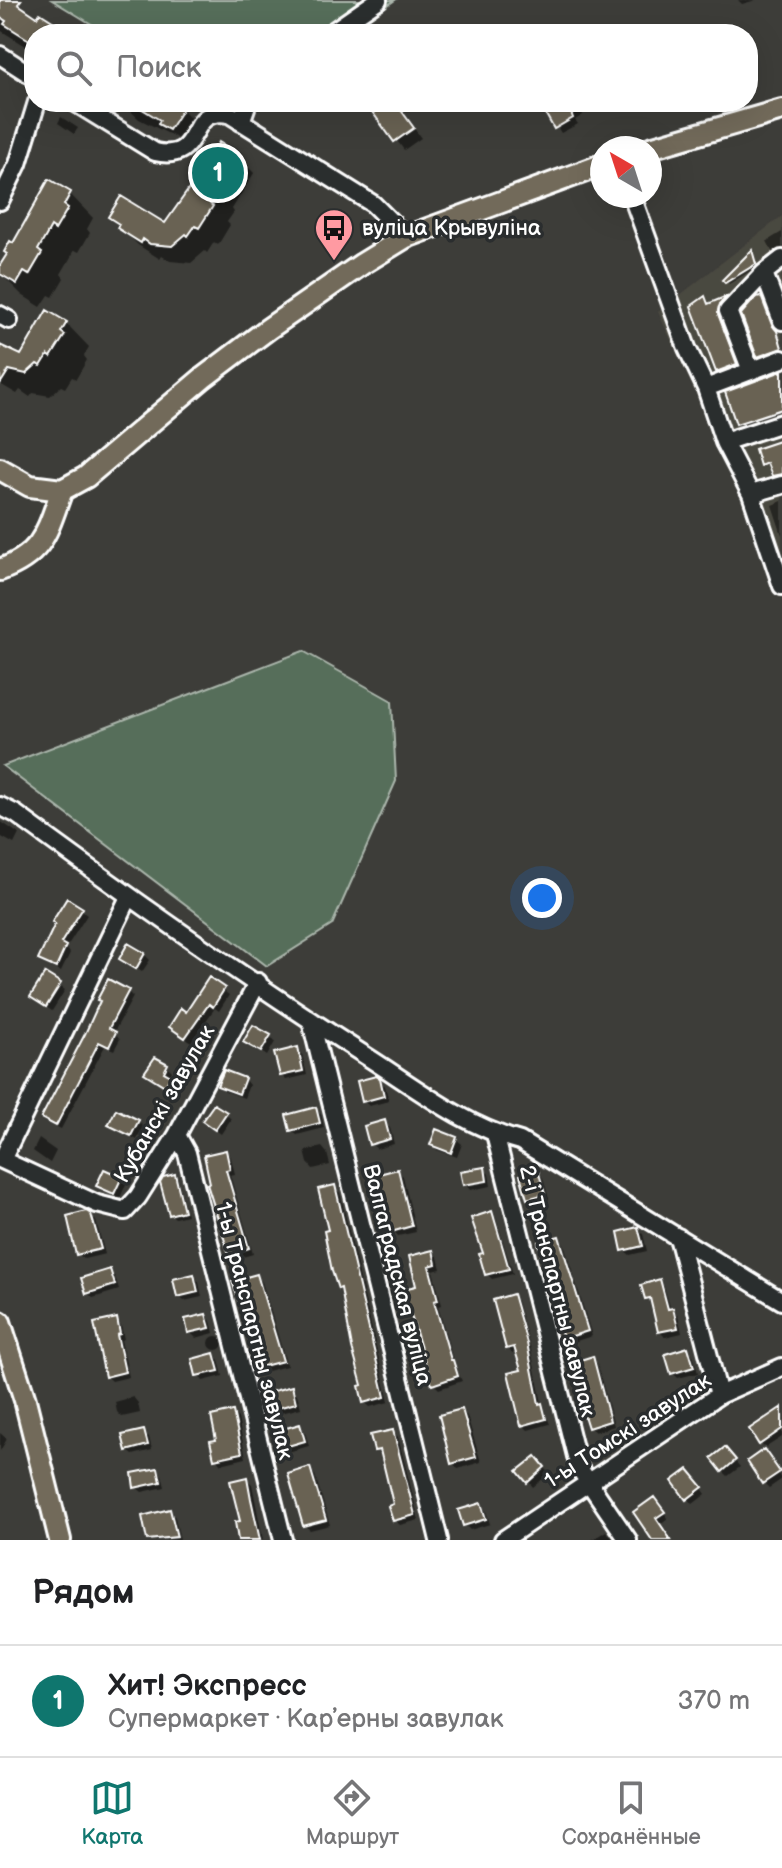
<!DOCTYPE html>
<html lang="ru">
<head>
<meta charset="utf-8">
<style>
  :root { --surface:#fff; --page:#f2f2f2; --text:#202124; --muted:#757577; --line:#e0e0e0; --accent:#0f766e }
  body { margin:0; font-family:"Balsamiq Sans",sans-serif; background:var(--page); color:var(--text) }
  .compass { position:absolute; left:590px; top:136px; width:72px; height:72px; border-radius:50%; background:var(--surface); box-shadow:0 8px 32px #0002; rotate:321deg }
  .you { position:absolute; left:542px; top:898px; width:28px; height:28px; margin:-20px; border:6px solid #fff; border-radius:50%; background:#1a73e8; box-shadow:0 0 0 12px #1a73e833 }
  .badge { display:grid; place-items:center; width:52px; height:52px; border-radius:50%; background:var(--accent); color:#fff; font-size:26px; font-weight:700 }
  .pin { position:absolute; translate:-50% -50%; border:4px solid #fff; box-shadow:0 2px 8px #0006 }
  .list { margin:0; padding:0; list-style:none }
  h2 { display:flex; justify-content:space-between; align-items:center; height:104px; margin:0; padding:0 32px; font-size:34px }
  h2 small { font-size:26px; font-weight:400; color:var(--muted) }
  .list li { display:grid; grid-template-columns:52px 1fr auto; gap:24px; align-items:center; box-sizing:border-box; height:112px; padding:0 32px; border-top:2px solid var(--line) }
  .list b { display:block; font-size:30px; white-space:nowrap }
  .list p { margin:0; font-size:26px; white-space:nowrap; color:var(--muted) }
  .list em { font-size:26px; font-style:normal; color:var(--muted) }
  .icon { flex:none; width:44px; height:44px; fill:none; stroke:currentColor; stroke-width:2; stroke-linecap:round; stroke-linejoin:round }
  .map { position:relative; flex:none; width:782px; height:1540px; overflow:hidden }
  .search { position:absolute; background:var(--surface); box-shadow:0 8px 32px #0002; left:24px; right:24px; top:24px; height:88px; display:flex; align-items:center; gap:20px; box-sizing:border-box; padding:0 28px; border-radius:32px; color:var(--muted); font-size:30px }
  .sheet { height:216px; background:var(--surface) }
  nav { display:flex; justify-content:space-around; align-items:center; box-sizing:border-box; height:112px; border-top:2px solid var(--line); background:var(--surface); font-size:22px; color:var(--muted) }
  nav a { display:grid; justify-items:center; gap:4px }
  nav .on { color:var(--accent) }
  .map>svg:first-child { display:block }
  .built { fill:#4a4840 }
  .green { fill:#576e5a; stroke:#abb6ac; stroke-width:2 }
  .shadow { fill:#0007 }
  .building { fill:#696252; stroke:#fff; stroke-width:2 }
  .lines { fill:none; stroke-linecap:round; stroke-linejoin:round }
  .minor-casing { stroke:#fff; stroke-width:22 }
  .major-casing { stroke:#fff; stroke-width:26 }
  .minor { stroke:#2a2d2e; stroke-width:16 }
  .major { stroke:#726b5a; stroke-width:20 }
  .labels { text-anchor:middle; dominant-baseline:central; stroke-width:7; stroke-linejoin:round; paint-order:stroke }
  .poi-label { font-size:22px; fill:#fff; stroke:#2a2d2e; text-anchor:start }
  .street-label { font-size:22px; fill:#fff; stroke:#2a2d2e }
</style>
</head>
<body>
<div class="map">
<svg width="782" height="1540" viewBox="0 0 782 1540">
  <rect width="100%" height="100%" fill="#3d3d39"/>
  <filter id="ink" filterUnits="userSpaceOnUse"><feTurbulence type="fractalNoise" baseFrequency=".0125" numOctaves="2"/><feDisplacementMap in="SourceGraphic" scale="16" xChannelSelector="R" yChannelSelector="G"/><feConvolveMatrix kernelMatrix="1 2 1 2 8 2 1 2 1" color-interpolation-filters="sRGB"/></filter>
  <g filter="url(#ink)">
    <path class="built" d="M 782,216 L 782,580 L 658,312 Z"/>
    <path class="green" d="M 52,0 L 395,0 L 347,34 L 108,34 Z
      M 303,651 L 392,701 L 396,781 L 332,925 L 267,966 L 3,766 Z"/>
    <path class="shadow" d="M 0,0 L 16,0 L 35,18 L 61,28 L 67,34 L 34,34 L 34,51 L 0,30 Z
      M 738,0 L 756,0 L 742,4 Z
      M 121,102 L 176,102 L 205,134 L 193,152 L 175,137 L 139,119 Z
      M 368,102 L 395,102 L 421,138 L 404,150 Z
      M 541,102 L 598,102 L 582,112 L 583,115 L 575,120 L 578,124 L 561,133 Z
      M 61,117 L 78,128 L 74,134 L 58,123 Z
      M 220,145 L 236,155 L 254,173 L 232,209 L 234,212 L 227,222 L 230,225 L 218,245 L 214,242 L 207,253 L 205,251 L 191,263 L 170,261 L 162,256 L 160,259 L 138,245 L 110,217 L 165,226 Z
      M 70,194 L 93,218 L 87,229 L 90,233 L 79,252 L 75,250 L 61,274 L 64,278 L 53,297 L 49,295 L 41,307 L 22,295 L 0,273 L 0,269 L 14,246 Z
      M 782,232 L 782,251 L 774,255 L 767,241 Z
      M 753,255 L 757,267 L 729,284 L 725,280 Z
      M 726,299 L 721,306 L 719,318 L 737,367 L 720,373 L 709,306 Z
      M 66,323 L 89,347 L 84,356 L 87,360 L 76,379 L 72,377 L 65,388 L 61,386 L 50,396 L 33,393 L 30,397 L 20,390 L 17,394 L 0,384 L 0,347 L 21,357 Z
      M 773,329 L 779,335 L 782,351 L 761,358 L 759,356 Z
      M 782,372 L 782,411 L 740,425 L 738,423 Z
      M 782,501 L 782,535 L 772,505 Z
      M 0,821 L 19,834 L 14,844 L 0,836 Z
      M 68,901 L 87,915 L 66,948 L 70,953 L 61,972 L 41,960 Z
      M 144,954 L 150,960 L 142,972 L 122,959 Z
      M 46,976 L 65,990 L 52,1011 L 32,997 Z
      M 209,980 L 229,995 L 219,1011 L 215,1008 L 191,1042 L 176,1032 Z
      M 128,992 L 133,997 L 114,1032 L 120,1039 L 114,1050 L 105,1046 L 61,1129 L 49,1123 L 44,1118 Z
      M 270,1036 L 275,1042 L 267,1056 L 246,1041 Z
      M 297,1049 L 302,1054 L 307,1075 L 286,1080 L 281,1075 Z
      M 167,1066 L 172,1071 L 169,1077 L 175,1083 L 171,1090 L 147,1073 Z
      M 244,1079 L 249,1085 L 244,1098 L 225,1091 L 219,1085 Z
      M 379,1080 L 385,1086 L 389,1101 L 369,1106 L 364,1101 Z
      M 315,1109 L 321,1115 L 324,1128 L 297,1135 L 291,1130 Z
      M 226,1114 L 231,1119 L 221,1134 L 210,1126 Z
      M 138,1121 L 143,1126 L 137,1140 L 111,1125 Z
      M 384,1123 L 390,1128 L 394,1144 L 377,1149 L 371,1144 Z
      M 39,1139 L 56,1151 L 50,1163 L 33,1151 Z
      M 456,1139 L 462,1144 L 457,1157 L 437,1150 L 432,1144 Z
      M 322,1147 L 327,1153 L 330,1165 L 313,1169 L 308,1163 L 305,1151 Z
      M 226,1152 L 231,1158 L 235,1174 L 230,1175 L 253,1254 L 236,1259 L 231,1253 L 210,1186 Z
      M 484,1169 L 489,1174 L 491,1186 L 470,1190 L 465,1184 Z
      M 397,1171 L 403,1176 L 416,1232 L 398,1236 L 393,1230 Z
      M 538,1172 L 543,1178 L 549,1199 L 534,1203 L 529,1198 Z
      M 174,1176 L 178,1180 L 187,1215 L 175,1218 L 171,1214 Z
      M 121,1179 L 126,1184 L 120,1198 L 98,1185 Z
      M 334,1187 L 340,1193 L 389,1402 L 370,1407 L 365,1402 L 365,1386 L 344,1293 L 339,1288 L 331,1231 Z
      M 491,1214 L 496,1219 L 513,1274 L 492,1279 L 487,1274 L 485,1254 Z
      M 90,1215 L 96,1221 L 105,1254 L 84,1259 L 78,1254 Z
      M 637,1229 L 643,1234 L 647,1251 L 630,1255 L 624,1250 Z
      M 558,1238 L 564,1244 L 592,1336 L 570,1343 L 565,1338 Z
      M 432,1252 L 438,1257 L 441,1269 L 433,1271 L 442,1305 L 438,1306 L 454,1364 L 462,1381 L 439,1389 L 434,1384 L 418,1287 Z
      M 110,1272 L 115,1277 L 119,1290 L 93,1298 L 88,1293 Z
      M 194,1276 L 199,1282 L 202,1297 L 184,1301 L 179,1296 Z
      M 257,1277 L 262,1282 L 287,1366 L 267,1371 L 262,1366 Z
      M 659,1281 L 664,1287 L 671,1310 L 678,1315 L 682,1333 L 665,1337 L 659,1331 L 652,1304 L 647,1298 Z
      M 512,1296 L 517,1301 L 531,1350 L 543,1408 L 550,1424 L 528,1430 L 523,1425 L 523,1372 L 517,1352 L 512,1353 L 507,1348 Z
      M 206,1316 L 211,1321 L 214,1333 L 196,1338 L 190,1332 Z
      M 116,1321 L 121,1326 L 124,1339 L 121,1340 L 129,1377 L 112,1381 L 107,1376 Z
      M209 1343a7 7 0 1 1 14 0a7 7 0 1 1-14 0Z
      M 687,1350 L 693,1355 L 698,1373 L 678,1378 L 673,1373 Z
      M 214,1355 L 219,1360 L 223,1376 L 203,1381 L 198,1375 Z
      M 592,1358 L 597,1364 L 614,1426 L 595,1432 L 589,1427 L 587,1407 Z
      M 291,1389 L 297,1394 L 301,1408 L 277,1414 L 272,1409 Z
      M 133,1397 L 138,1403 L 140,1413 L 122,1417 L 117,1412 L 115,1402 Z
      M 782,1408 L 782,1437 L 765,1448 L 760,1443 Z
      M 462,1411 L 467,1416 L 481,1462 L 458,1469 L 453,1463 Z
      M 233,1413 L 238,1418 L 246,1458 L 221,1464 L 216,1458 L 219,1441 Z
      M 300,1427 L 305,1432 L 309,1446 L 288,1452 L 283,1447 Z
      M 144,1432 L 149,1437 L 152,1450 L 133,1455 L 127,1450 Z
      M 393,1432 L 398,1437 L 419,1520 L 400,1525 L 394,1520 L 396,1506 L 383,1455 L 376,1450 Z
      M 0,1433 L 7,1439 L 0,1451 Z
      M 730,1455 L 740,1467 L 728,1476 L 723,1471 Z
      M 769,1457 L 782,1479 L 769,1488 L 764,1483 Z
      M 541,1464 L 549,1474 L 533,1487 L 528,1481 Z
      M 157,1470 L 162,1475 L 165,1487 L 142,1492 L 136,1487 Z
      M 309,1470 L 315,1475 L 330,1525 L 310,1530 L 304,1525 Z
      M 694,1477 L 706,1494 L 693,1504 L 688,1498 Z
      M 246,1479 L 252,1484 L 263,1540 L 240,1540 Z
      M 480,1505 L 486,1511 L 490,1524 L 470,1530 L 465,1525 Z
      M 659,1505 L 668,1518 L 660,1524 L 670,1540 L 655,1540 L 636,1512 Z
      M 169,1511 L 175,1517 L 180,1540 L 150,1540 L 144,1517 Z
      M 606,1531 L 614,1540 L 592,1540 Z"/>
    <path class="building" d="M 0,0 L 21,0 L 18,4 L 37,17 L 40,13 L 62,27 L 58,34 L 34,34 L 34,43 L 4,24 L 6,21 L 0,17 Z
      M 131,102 L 172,102 L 183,108 L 169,130 L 158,124 L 160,120 Z
      M 365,102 L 395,102 L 414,128 L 394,142 Z
      M 539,102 L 590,102 L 571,113 L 573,118 L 554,129 Z
      M 219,142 L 237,153 L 215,190 L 217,192 L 210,204 L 213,206 L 199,228 L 195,226 L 188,236 L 186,234 L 172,246 L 150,244 L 143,239 L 141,243 L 117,228 L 119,224 L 108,217 L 121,196 L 165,223 L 198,176 L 191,172 L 206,148 L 213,152 Z
      M 49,179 L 71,192 L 64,205 L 68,208 L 55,230 L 51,227 L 38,250 L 42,253 L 29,275 L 24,272 L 17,284 L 0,274 L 0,265 L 7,254 L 4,252 L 10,241 L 13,243 Z
      M 752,250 L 756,264 L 725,283 L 722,280 Z
      M 705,296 L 708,304 L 727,296 L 720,304 L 718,314 L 737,364 L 716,372 L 691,306 Z
      M 761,296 L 772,325 L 777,331 L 782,348 L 757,357 L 741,314 L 756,297 Z
      M 47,310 L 67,322 L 61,332 L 65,335 L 51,357 L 48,355 L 41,366 L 37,364 L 26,374 L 9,370 L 0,384 L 0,345 L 21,355 Z
      M 782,371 L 782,409 L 736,424 L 725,392 Z
      M 782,440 L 782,474 L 772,476 L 767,463 L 760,466 L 755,449 Z
      M 67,898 L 83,908 L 61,943 L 66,946 L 56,968 L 38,960 L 55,924 L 52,922 Z
      M 128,943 L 145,953 L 136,969 L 119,959 Z
      M 45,973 L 61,983 L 46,1007 L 30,997 Z
      M 209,977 L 225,988 L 213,1007 L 209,1004 L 185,1038 L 169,1027 L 181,1008 L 186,1012 Z
      M 108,979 L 129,990 L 109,1028 L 116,1032 L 109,1047 L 99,1042 L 56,1126 L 41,1118 L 85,1034 L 100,1001 L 97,1000 Z
      M 253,1025 L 271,1035 L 261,1052 L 243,1042 Z
      M 298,1047 L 303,1071 L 280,1076 L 274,1053 Z
      M 155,1057 L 168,1064 L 164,1072 L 171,1076 L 165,1086 L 144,1073 Z
      M 224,1070 L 245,1078 L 239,1094 L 217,1086 Z
      M 376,1076 L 380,1078 L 384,1096 L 362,1102 L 357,1081 Z
      M 214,1104 L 227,1112 L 215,1130 L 202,1121 Z
      M 316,1107 L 320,1123 L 290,1131 L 286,1115 Z
      M 116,1109 L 139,1120 L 131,1136 L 108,1125 Z
      M 385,1120 L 390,1139 L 369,1145 L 364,1126 Z
      M 436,1129 L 457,1137 L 451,1153 L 430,1145 Z
      M 226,1150 L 230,1169 L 226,1170 L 249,1248 L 229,1254 L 207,1184 L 210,1183 L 204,1155 Z
      M 485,1167 L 487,1181 L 463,1185 L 460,1171 Z
      M 104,1169 L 122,1177 L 114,1194 L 96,1186 Z
      M 398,1169 L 412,1226 L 391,1232 L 375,1175 Z
      M 538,1170 L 545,1194 L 527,1199 L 520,1175 Z
      M 175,1174 L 184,1211 L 169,1215 L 160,1182 L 163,1177 Z
      M 335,1185 L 385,1397 L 363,1403 L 359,1386 L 362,1385 L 352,1348 L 341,1288 L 338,1289 L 332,1271 L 324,1231 L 328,1230 L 318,1189 Z
      M 86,1211 L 91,1214 L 101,1249 L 76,1255 L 67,1216 Z
      M 492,1211 L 509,1269 L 485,1275 L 479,1254 L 483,1253 L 471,1218 Z
      M 638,1227 L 643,1246 L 622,1251 L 618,1232 Z
      M 559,1236 L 588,1331 L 563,1339 L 538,1242 Z
      M 433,1250 L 436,1264 L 429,1266 L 438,1300 L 434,1301 L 451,1360 L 453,1360 L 458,1376 L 432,1385 L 403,1289 L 416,1286 L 409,1256 Z
      M 110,1269 L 115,1285 L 86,1294 L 81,1278 Z
      M 194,1274 L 198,1292 L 177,1297 L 173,1279 Z
      M 257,1274 L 283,1361 L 260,1367 L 250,1329 L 248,1329 L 232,1281 Z
      M 660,1279 L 668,1309 L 673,1308 L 678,1328 L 658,1332 L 650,1298 L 645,1299 L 641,1285 Z
      M 513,1294 L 527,1343 L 539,1404 L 542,1403 L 546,1419 L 521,1426 L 508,1373 L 521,1370 L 514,1347 L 506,1349 L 493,1300 Z
      M 206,1314 L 210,1328 L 188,1333 L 185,1319 Z
      M 117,1318 L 120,1334 L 117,1335 L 125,1372 L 105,1377 L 94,1323 Z
      M 688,1347 L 694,1367 L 671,1374 L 665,1354 Z
      M 214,1353 L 219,1371 L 196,1376 L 192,1359 Z
      M 593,1356 L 610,1421 L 588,1428 L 581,1406 L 584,1405 L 571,1363 Z
      M 292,1386 L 296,1403 L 270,1410 L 266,1393 Z
      M 782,1407 L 782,1429 L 759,1445 L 749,1429 Z
      M 462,1409 L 476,1457 L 451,1464 L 439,1415 Z
      M 233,1411 L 242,1453 L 214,1459 L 210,1441 L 216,1440 L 211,1416 Z
      M 300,1424 L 305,1441 L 281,1448 L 276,1431 Z
      M 144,1430 L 148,1445 L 126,1451 L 122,1435 Z
      M 393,1430 L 415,1515 L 393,1521 L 388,1506 L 393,1504 L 380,1450 L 374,1451 L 370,1435 Z
      M 725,1447 L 736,1460 L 722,1472 L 711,1458 Z
      M 764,1449 L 780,1472 L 762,1484 L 747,1461 Z
      M 536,1456 L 545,1467 L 527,1483 L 517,1471 Z
      M 310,1467 L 326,1520 L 303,1526 L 288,1474 Z
      M 158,1468 L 161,1482 L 134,1488 L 132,1473 Z
      M 688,1469 L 703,1487 L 686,1500 L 672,1481 Z
      M 247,1477 L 251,1499 L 260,1540 L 238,1540 L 235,1522 L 240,1521 L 230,1481 Z
      M 654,1497 L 665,1512 L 656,1518 L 671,1540 L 652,1540 L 633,1512 Z
      M 481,1503 L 486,1519 L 463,1526 L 458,1510 Z
      M 170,1509 L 177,1537 L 147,1540 L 142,1516 Z"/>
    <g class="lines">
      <defs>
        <path id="minor" d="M 329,34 L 378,0
          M 0,55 L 34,77
          M 74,102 L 155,152 C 206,163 183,106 229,114 L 373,204 L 406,237
          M 241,122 L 248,102
          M 632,196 L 687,348 L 706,388 L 724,442 L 751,494 L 782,586
          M 0,201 L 18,164 L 37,102
          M 764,273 L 782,321
          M 0,315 L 9,320
          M 751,371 L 728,311 L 764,273 L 782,259
          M 706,388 L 782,359
          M 724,442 L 782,423
          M 751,494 L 782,485
          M 0,806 L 16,814 C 130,898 247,980 366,1056 C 415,1087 464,1126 520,1141 L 782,1301
          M 311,1021 L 439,1540
          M 495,1134 L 579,1468 L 628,1540
          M 177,1135 L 187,1153 L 283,1540
          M 0,1159 L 97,1204 L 125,1211 L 138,1197 L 177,1135 L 258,982
          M 2,1160 L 129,897
          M 678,1237 L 719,1395
          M 503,1540 L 719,1395 L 782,1367"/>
        <path id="major" d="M 650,148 L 782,110
          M 0,469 L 30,486 L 62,490 L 86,477 L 203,378 L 268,329 L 362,264 L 406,237 L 602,165
          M 0,570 C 44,554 47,531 62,490
          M 0,1322 L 25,1400 L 60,1540"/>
      </defs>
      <use href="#minor" class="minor-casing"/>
      <use href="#major" class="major-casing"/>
      <use href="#minor" class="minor"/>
      <use href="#major" class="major"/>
    </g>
  </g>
  <defs>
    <symbol id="bus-pin" viewBox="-11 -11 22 30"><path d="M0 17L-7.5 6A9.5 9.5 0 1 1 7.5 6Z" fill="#ff9aa2" stroke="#2a2d2e"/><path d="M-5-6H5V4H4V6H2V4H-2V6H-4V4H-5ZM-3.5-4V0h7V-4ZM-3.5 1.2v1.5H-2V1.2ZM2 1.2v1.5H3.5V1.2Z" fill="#111"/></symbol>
  </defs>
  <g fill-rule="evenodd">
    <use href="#bus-pin" x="312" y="206" width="44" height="60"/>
  </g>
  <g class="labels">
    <g class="poi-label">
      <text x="362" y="228">вуліца Крывуліна</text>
    </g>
    <g class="street-label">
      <text transform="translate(165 1104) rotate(-60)">Кубанскі завулак</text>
      <text transform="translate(397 1275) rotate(76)">Валгаградская вуліца</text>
      <text transform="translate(557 1291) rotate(76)">2-і Транспартны завулак</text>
      <text transform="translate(254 1331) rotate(76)">1-ы Транспартны завулак</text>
      <text transform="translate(628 1431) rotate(-33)">1-ы Томскі завулак</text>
    </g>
  </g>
</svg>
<svg class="compass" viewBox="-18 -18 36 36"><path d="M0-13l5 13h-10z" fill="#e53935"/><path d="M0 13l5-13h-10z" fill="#757577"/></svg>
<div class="you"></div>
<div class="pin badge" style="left:218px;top:173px">1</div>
<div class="search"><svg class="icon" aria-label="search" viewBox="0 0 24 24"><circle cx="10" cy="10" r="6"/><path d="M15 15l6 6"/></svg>Поиск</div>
</div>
<section class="sheet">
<h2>Рядом<small></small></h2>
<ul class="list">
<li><span class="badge">1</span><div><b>Хит! Экспресс</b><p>Супермаркет · Карʼерны завулак</p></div><em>370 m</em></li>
</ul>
</section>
<nav>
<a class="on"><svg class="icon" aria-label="map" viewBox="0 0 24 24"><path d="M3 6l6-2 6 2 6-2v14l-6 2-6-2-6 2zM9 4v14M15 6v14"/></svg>Карта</a>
<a><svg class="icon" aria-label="directions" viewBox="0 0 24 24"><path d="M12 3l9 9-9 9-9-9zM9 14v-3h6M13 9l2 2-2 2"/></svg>Маршрут</a>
<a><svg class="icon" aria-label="saved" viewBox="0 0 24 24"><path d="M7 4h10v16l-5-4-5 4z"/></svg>Сохранённые</a>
</nav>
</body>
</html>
